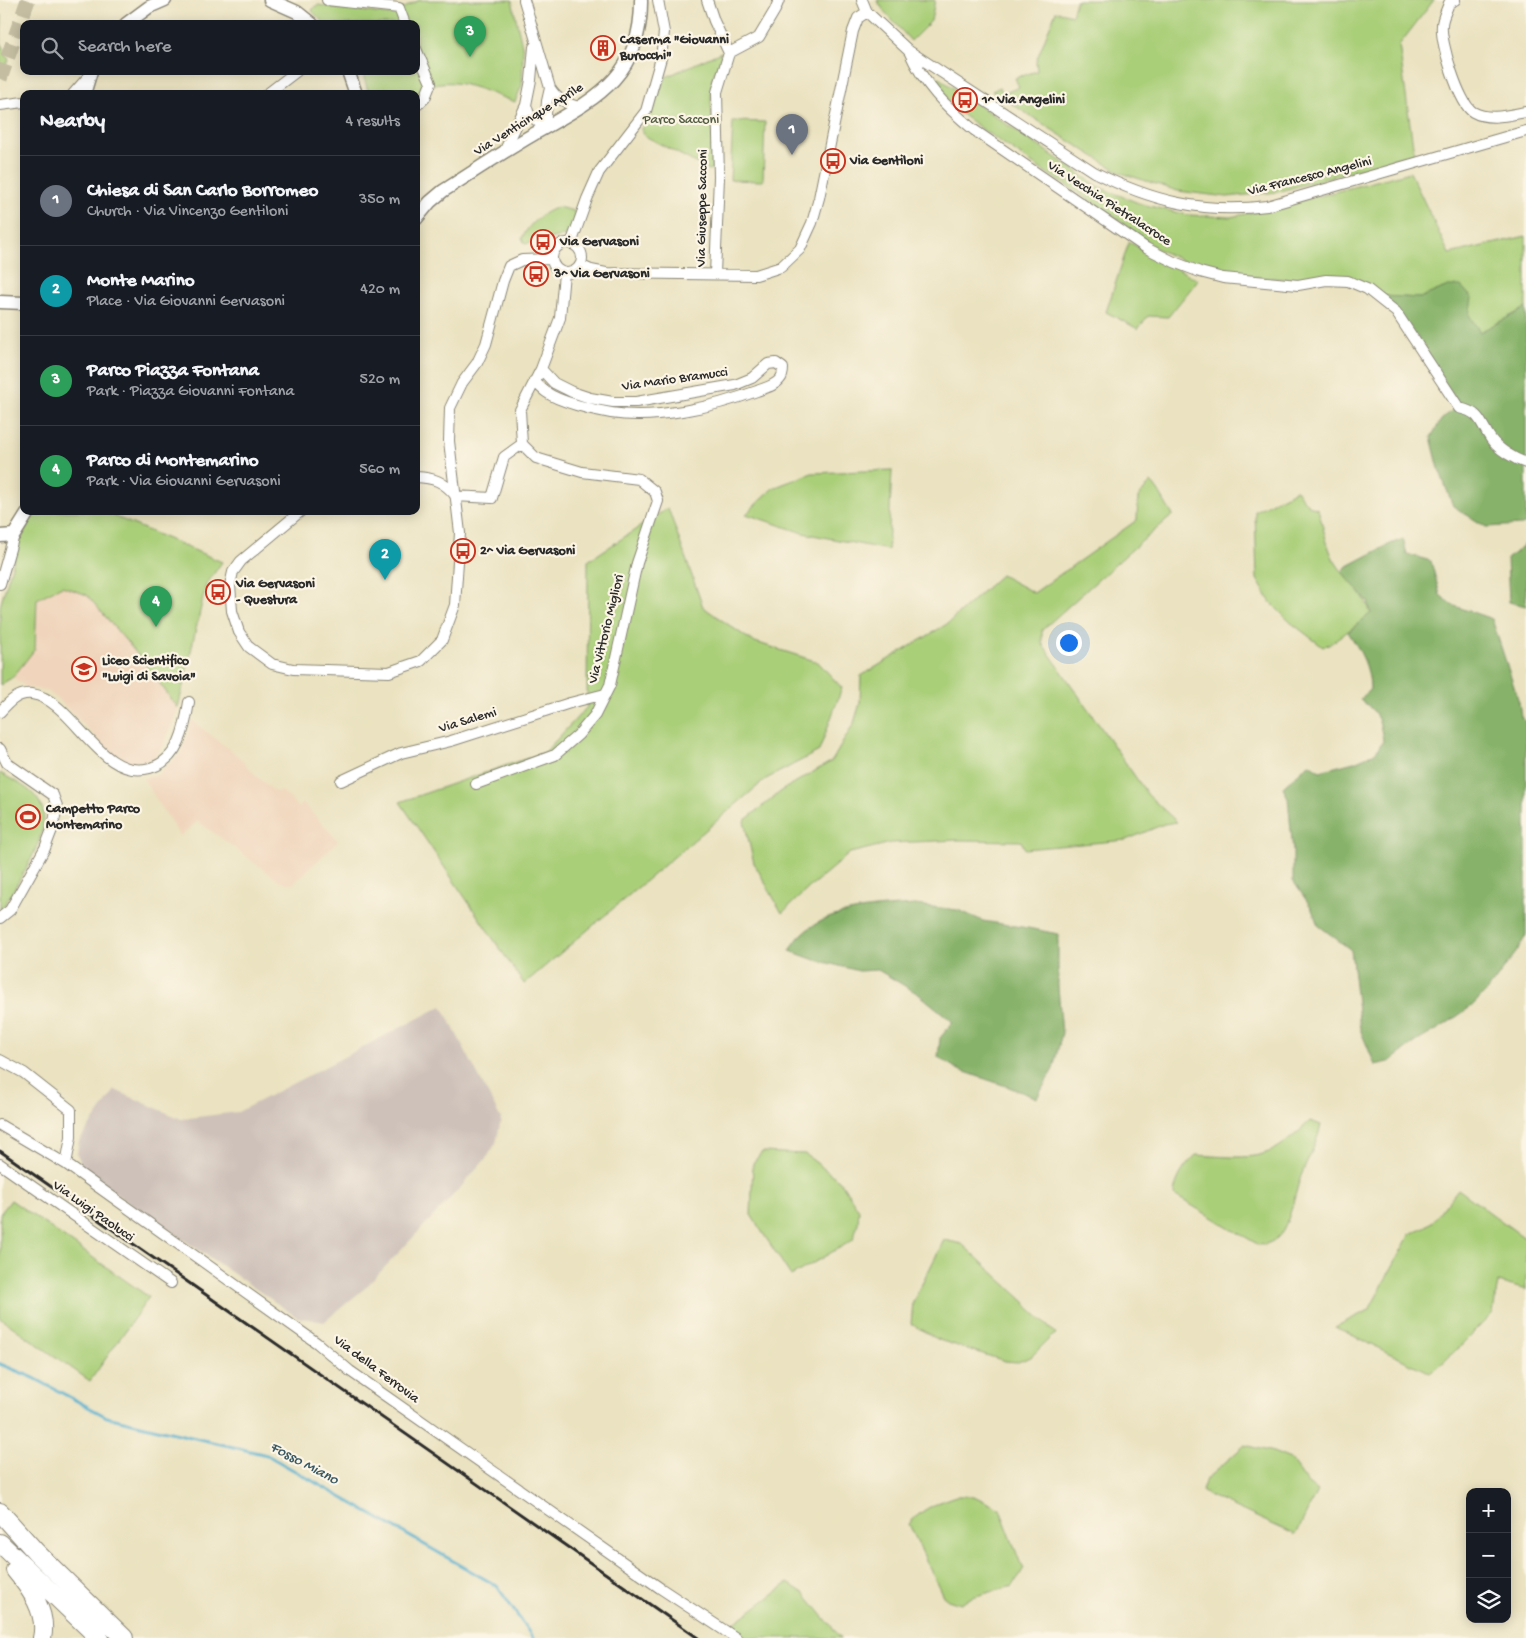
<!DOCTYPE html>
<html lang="en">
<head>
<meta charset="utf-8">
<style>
  :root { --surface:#171b24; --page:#242831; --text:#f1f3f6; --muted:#9ea1a6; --line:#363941; --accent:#c8321e }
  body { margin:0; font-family:"Gochi Hand",sans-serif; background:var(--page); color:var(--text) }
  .controls { position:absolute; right:15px; bottom:15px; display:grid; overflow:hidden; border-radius:10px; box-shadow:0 2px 12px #0003 }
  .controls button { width:45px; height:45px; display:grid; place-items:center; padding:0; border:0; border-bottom:1px solid var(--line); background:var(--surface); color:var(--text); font:25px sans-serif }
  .you { position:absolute; left:1068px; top:642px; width:18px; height:18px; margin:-12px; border:4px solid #fff; border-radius:50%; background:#1a73e8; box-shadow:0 0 0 8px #1a73e833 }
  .badge { display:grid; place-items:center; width:32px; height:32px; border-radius:50%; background:var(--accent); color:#fff; font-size:16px; font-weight:700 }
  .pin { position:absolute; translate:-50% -41px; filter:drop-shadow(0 1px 2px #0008) }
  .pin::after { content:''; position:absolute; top:26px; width:18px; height:15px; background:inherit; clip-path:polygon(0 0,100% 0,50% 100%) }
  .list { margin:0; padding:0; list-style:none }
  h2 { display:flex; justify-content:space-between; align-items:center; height:65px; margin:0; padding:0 20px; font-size:21px }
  h2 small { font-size:16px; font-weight:400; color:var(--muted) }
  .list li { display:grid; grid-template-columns:32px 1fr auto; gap:15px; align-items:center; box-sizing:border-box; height:90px; padding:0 20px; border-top:1px solid var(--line) }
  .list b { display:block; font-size:19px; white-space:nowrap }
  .list p { margin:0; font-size:16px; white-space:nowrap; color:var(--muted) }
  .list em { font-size:16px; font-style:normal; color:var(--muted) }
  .icon { flex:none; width:28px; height:28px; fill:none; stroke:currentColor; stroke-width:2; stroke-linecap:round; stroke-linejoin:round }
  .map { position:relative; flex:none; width:1526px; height:1638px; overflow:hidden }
  .search { position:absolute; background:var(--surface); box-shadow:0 2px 12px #0003; left:20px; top:20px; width:400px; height:55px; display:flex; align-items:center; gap:12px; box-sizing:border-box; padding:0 18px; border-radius:10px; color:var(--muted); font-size:19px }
  .panel { position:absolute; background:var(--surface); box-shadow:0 2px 12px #0003; left:20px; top:90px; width:400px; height:425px; border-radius:10px }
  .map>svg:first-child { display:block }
  .built { fill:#f0d5bc }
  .industrial { fill:#cec1b9 }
  .green { fill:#aacf79; stroke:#6a7d52 }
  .forest { fill:#87b269; stroke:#596e4a }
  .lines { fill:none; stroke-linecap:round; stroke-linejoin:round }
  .stream { stroke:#4eadcd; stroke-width:3 }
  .secondary-tunnel { stroke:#c4bda2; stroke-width:15; stroke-dasharray:15 8; stroke-linecap:butt }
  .minor-casing { stroke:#8a8676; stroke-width:12 }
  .tertiary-casing { stroke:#8a8676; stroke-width:15 }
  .trunk-casing { stroke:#8a8676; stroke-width:20 }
  .minor { stroke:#fff; stroke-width:10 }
  .tertiary { stroke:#fff; stroke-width:12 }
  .trunk { stroke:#fff; stroke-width:18 }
  .rail { stroke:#2b2b2b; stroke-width:3 }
  .labels { text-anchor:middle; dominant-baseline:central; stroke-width:4.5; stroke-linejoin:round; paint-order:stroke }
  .poi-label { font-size:14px; font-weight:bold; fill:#2b2b2b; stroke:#fcf5e5; text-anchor:start }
  .street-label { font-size:14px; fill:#2b2b2b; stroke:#fcf5e5 }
  .park-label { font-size:14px; fill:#515c42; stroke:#fcf5e5 }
  .water-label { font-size:15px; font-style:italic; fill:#375864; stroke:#fcf5e5 }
</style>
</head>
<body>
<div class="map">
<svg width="1526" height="1638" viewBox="0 0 1526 1638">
  <rect width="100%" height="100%" fill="#fcf5e5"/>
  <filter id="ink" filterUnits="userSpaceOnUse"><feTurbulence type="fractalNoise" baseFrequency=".02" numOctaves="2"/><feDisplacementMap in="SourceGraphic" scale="10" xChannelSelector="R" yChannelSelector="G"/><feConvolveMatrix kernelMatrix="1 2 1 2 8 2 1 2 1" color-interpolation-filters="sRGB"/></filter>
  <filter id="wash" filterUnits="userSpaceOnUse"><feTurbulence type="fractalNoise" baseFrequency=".0096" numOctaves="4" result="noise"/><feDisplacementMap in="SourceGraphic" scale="20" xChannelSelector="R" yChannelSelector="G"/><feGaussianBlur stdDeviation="1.12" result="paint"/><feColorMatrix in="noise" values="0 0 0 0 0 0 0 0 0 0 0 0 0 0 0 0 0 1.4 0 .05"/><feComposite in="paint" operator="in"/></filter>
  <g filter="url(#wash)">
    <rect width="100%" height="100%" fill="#eae2c0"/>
    <path class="built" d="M 62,586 L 87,595 L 143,661 L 178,708 L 164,743 L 154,757 L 143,762 L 131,762 L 113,754 L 58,699 L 45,690 L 27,688 L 13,677 L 35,648 L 37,599 Z
      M 191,720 L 239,757 L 256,776 L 275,792 L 282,791 L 299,808 L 303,803 L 338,841 L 293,884 L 280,881 L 198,821 L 180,836 L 143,778 L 155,776 L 160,773 L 181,753 L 187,737 Z"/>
    <path class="industrial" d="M 442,1006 L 501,1119 L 496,1143 L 488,1156 L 461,1187 L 365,1288 L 324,1322 L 297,1317 L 93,1178 L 82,1166 L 77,1154 L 79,1141 L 115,1090 L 181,1119 L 238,1112 Z"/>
    <path class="green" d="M 419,0 L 512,0 L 523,50 L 522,85 L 515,102 C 485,92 442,68 416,95 L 416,94 L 369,94 L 362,71 L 416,71 L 416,24 L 325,24 L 312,11 L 314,7 L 318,5 L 390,15 Z
      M 877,0 L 935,0 L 931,21 L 911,41 L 884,11 Z
      M 1076,0 L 1434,0 L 1399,45 L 1414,153 L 1278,192 L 1227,197 L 1178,191 L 1121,173 L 1071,142 L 992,91 L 1000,87 L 1003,94 L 1019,87 L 1015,78 L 1037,71 L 1036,61 L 1056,11 L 1072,15 Z
      M 0,15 L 2,15 L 1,44 L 9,60 L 6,65 L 0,67 Z
      M 721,52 L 721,57 L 712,79 L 711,96 L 714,168 L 709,170 L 645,136 L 641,129 L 666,77 Z
      M 930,72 L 1099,187 L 1141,204 L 1188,215 L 1230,217 L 1266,210 L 1410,172 L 1449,254 L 1526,236 L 1526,308 L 1480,332 L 1448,286 L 1420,298 L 1383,296 L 1336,274 L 1288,279 L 1242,276 L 1183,261 L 1157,249 L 1107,211 L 1042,170 L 982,129 L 956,110 L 926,73 Z
      M 733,121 L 765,122 L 763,181 L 730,180 Z
      M 558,207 L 574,211 L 576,225 L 566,235 L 525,244 L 522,238 C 530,223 541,213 558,207 Z
      M 1129,242 L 1198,280 L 1168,317 L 1148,316 L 1138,329 L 1106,312 Z
      M 892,470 L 888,550 L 803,533 L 746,514 L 773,488 L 812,473 Z
      M 1151,482 C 1161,492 1164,503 1173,515 L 1128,553 L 1042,630 L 1042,643 L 1148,795 L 1177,822 L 1164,824 L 1126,840 L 1025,849 L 1021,841 L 958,840 L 891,843 L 850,853 L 812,885 L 782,913 L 754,863 L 744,821 L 784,789 L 832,761 L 854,723 L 860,703 L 861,676 L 947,624 L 1001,575 L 1034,593 L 1137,520 L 1138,497 Z
      M 1296,490 L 1309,506 L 1318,509 C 1323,525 1326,545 1334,560 C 1346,580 1364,591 1371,614 L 1336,640 L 1323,647 L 1290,622 L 1271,603 L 1257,579 L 1255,511 Z
      M 668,508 L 703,607 L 752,641 L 818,662 L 842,688 L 819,751 L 766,779 L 524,984 L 400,802 L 545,752 L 587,707 L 588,561 Z
      M 34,511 L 102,511 L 222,562 L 206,585 L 178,708 L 143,661 L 87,595 L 62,586 L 37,599 L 35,649 L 13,677 L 0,685 L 0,606 L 18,546 Z
      M 0,773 C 14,781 32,788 40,803 C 56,829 17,882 4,906 L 0,909 Z
      M 1310,1121 L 1321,1125 C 1317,1143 1308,1159 1301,1176 C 1295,1193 1292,1212 1284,1229 C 1280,1238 1269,1245 1259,1245 L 1174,1195 C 1175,1179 1185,1165 1196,1155 C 1215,1156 1250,1160 1266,1153 C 1282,1148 1298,1132 1310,1121 Z
      M 762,1152 L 805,1154 L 840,1181 L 859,1210 L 858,1223 L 853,1240 L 791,1276 L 751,1215 L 753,1163 Z
      M 1458,1189 L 1526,1239 L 1526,1290 L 1498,1282 L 1493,1313 L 1445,1361 L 1430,1373 L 1335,1327 L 1369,1310 L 1410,1234 L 1425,1227 L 1434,1220 Z
      M 11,1200 L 149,1297 L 90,1381 L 0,1318 L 0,1214 Z
      M 944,1240 L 962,1244 L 1026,1303 L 1030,1309 L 1056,1334 L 1051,1337 L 1031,1357 L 1018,1362 L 1005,1361 L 939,1340 L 911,1324 L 913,1302 Z
      M 1245,1445 L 1273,1452 L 1290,1459 L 1307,1483 L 1317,1491 L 1296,1535 L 1206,1494 L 1202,1491 L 1206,1479 Z
      M 956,1496 L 974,1496 L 1000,1509 L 1020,1562 L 1024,1568 L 1013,1586 L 972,1597 L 961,1604 L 948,1600 L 943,1596 L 909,1524 C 920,1510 940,1501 956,1496 Z
      M 788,1583 L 805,1594 L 841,1638 L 746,1638 L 733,1624 Z"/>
    <path class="forest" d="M 1448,286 L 1461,286 L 1472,298 L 1469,315 L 1480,332 L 1526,308 L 1526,523 L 1522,525 L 1486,527 L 1453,506 L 1439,469 L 1431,437 L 1441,420 L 1459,404 L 1383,296 L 1420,298 Z
      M 1403,539 L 1407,554 L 1431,561 L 1440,595 L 1452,605 L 1492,619 L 1519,702 L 1521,717 L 1526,722 L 1526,935 L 1518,950 L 1488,990 L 1472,1006 L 1443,1026 L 1416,1042 L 1389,1062 L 1375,1065 L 1360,1029 L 1351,950 L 1318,925 L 1311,907 L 1293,881 L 1293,852 L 1288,798 L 1283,787 L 1309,764 L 1320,771 L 1354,762 L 1375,753 L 1383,741 C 1380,721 1378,711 1360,700 L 1370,689 C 1370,667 1360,650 1348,632 L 1371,613 L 1368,602 L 1342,572 L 1346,567 L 1388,545 Z
      M 1526,543 L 1526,606 L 1509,602 L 1507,559 Z
      M 915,905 L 958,910 L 983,921 L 1028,928 L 1058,934 L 1058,987 L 1062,1033 L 1053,1069 L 1037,1098 L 1006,1086 L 959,1070 L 938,1057 L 940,1038 L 953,1022 L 920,995 L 878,970 L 859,971 L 812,959 L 790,951 C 810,908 874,908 915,905 Z"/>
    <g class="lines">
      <path class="stream" d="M 0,1364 L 34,1378 L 107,1417 L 267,1455 L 497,1586 L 533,1638"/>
    </g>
  </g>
  <g filter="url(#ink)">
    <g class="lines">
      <path class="secondary-tunnel" d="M 0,79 L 28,0"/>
      <defs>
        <path id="minor" d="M 327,0 L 399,8 L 405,24
          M 524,0 L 550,88 C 558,101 567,103 581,108
          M 707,0 L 714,21 L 729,53 L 759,37 L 775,10 L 779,0
          M 862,0 L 867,12 L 909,51 L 1094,172 C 1151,201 1204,214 1267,206 L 1526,131
          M 1455,0 L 1449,3 C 1447,10 1442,18 1442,25 C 1440,41 1459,104 1473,112 C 1489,121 1509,115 1526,112
          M 416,49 L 431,83 L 425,98 L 416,106
          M 909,51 C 924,85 945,106 974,130 L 1146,248 L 1174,262 L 1200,272 L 1223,278 L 1298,285 L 1326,280 L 1348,281 L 1367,289 L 1396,312 L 1459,408 C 1482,413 1479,422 1491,439 C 1498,449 1514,459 1526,463
          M 73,94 L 88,77
          M 267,94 L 297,71
          M 0,105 L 24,102
          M 526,105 L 529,114 L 545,128
          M 545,128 L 547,101 L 550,88
          M 504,152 L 526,105 L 531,80 L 534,47
          M552 258a15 15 0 1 1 30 0a15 15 0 1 1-30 0Z
          M 571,244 L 587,199 L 599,172 L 646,111 L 661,58 L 664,32 L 658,0
          M 580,265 L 591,270 L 606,273 L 756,275 L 781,267 L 800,249 L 812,223 L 819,198 L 853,31 L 858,18 L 867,12
          M 715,274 L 719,177 L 717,92 L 729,53
          M 534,381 C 538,385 542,389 546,392 C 559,402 594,410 611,413 C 656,420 714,407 757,391 C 764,388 775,386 780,379 C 783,376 783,372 783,368 L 776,363 L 768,364 L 752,378 L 735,385 L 636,402 L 613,402 L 590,398 L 572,392 L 554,383 L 541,369
          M 416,477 C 434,478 443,481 455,495
          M 455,496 L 492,498 L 504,457 L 522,444 L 520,410 L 541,369 L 560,318 L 564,273
          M 301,511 L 241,561 L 233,572 L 230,585 L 232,611 L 239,632 L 249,647 L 272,664 L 293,669 L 389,672 L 421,661 L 442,640 L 455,605 L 460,533 L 449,441 L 450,408 L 462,383 L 477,363 L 486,344 L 503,281 L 509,266 L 522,260 L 551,259
          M 0,584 L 14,535
          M 0,712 C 8,703 18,692 32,694 C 74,700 100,782 150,768 C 179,760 185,728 189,702
          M 0,749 L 7,763 L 53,795 L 57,806 L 53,827 L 45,848 L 10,910 L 0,918
          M 341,781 L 401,753 L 451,741 L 570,703 L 605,694
          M 476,784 L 555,755 L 578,735 L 595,715 L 610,685 L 637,563 L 658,501 L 655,492 L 639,479 L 582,472 L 536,458 L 522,444
          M 0,1060 L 24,1073 L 71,1110 L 71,1137 L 66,1164
          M 0,1125 L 66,1164 L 317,1343 L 350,1371 L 660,1588 L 736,1638
          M 0,1164 L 171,1283"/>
        <path id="tertiary" d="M 270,0 L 297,12 L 312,24
          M 126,24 L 149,7 L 165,0
          M 348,71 L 356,94
          M 84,94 L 91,71
          M 416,219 L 430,202 L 443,191 C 473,172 503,152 534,134 C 593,100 642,78 641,0
          M 0,302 L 24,303
          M 0,536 L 14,535 L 29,511"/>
        <path id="trunk" d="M 0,1512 L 36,1552 L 124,1638
          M 0,1543 L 99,1638
          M 15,1570 C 30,1588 48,1613 42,1638"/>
      </defs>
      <use href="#minor" class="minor-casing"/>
      <use href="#tertiary" class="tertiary-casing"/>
      <use href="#trunk" class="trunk-casing"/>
      <use href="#minor" class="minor"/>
      <use href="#tertiary" class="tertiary"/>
      <use href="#trunk" class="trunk"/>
      <path class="rail" d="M 0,1151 L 698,1638"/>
    </g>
  </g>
  <defs>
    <symbol id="building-ring" viewBox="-11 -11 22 22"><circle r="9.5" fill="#fcf5e5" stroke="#c8321e" stroke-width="1.5"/><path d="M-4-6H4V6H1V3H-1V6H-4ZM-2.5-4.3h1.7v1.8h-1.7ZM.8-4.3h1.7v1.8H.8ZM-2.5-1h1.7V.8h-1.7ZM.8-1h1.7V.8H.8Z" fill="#c8321e"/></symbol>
    <symbol id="bus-ring" viewBox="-11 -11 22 22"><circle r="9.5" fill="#fcf5e5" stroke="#c8321e" stroke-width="1.5"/><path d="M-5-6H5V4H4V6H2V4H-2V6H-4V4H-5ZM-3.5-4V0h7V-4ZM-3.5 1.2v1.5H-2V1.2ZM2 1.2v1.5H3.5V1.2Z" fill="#c8321e"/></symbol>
    <symbol id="school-ring" viewBox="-11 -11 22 22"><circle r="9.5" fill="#fcf5e5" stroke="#c8321e" stroke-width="1.5"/><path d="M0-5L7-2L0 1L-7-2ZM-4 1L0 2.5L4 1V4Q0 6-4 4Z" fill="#c8321e"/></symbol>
    <symbol id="stadium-ring" viewBox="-11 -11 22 22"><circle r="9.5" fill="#fcf5e5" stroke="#c8321e" stroke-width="1.5"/><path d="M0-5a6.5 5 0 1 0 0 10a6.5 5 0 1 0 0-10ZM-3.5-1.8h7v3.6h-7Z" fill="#c8321e"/></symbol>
  </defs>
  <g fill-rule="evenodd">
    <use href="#building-ring" x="589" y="34" width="28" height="28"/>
    <use href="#bus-ring" x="951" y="86" width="28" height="28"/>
    <use href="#bus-ring" x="819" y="147" width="28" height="28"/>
    <use href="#bus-ring" x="529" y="228" width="28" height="28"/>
    <use href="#bus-ring" x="522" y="260" width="28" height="28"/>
    <use href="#bus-ring" x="449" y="537" width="28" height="28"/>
    <use href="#bus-ring" x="204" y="578" width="28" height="28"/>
    <use href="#school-ring" x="70" y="655" width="28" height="28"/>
    <use href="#stadium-ring" x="14" y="803" width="28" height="28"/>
  </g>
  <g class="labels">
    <g class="poi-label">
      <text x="620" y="40">Caserma "Giovanni<tspan x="620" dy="16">Burocchi"</tspan></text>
      <text x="982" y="100">1^ Via Angelini</text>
      <text x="850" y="161">Via Gentiloni</text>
      <text x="560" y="242">Via Gervasoni</text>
      <text x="554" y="274">3^ Via Gervasoni</text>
      <text x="480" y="551">2^ Via Gervasoni</text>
      <text x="236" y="584">Via Gervasoni<tspan x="236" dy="16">- Questura</tspan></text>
      <text x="102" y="661">Liceo Scientifico<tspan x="102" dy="16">"Luigi di Savoia"</tspan></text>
      <text x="46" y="809">Campetto Parco<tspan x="46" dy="16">Montemarino</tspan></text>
    </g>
    <g class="street-label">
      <text transform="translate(529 120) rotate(-32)">Via Venticinque Aprile</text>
      <text transform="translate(1310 177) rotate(-14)">Via Francesco Angelini</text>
      <text transform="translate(1109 204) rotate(33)">Via Vecchia Pietralacroce</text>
      <text transform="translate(703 208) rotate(-89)">Via Giuseppe Sacconi</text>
      <text transform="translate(675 380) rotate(-8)">Via Mario Bramucci</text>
      <text transform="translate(607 629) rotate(-76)">Via Vittorio Migliori</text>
      <text transform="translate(468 721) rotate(-17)">Via Salemi</text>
      <text transform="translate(93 1212) rotate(35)">Via Luigi Paolucci</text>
      <text transform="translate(376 1370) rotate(37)">Via della Ferrovia</text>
    </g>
    <g class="park-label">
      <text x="681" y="120">Parco Sacconi</text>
    </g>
    <g class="water-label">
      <text transform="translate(304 1464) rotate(28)">Fosso Miano</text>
    </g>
  </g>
</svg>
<div class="controls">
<button>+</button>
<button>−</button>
<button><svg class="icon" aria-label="layers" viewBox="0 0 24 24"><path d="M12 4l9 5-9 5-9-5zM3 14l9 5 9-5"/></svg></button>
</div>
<div class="you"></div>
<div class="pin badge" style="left:792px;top:155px;background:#6b7280">1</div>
<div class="pin badge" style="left:385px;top:580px;background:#0f9aa8">2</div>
<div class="pin badge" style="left:470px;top:57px;background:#2e9e5b">3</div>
<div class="pin badge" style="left:156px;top:627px;background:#2e9e5b">4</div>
<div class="search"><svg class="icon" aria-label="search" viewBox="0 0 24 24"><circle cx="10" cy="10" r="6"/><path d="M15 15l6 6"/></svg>Search here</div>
<section class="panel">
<h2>Nearby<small>4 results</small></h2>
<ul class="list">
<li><span class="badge" style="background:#6b7280">1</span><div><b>Chiesa di San Carlo Borromeo</b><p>Church · Via Vincenzo Gentiloni</p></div><em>350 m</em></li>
<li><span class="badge" style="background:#0f9aa8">2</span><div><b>Monte Marino</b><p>Place · Via Giovanni Gervasoni</p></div><em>420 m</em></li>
<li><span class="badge" style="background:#2e9e5b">3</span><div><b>Parco Piazza Fontana</b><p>Park · Piazza Giovanni Fontana</p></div><em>520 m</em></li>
<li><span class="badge" style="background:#2e9e5b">4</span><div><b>Parco di Montemarino</b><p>Park · Via Giovanni Gervasoni</p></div><em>560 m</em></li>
</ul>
</section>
</div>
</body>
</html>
